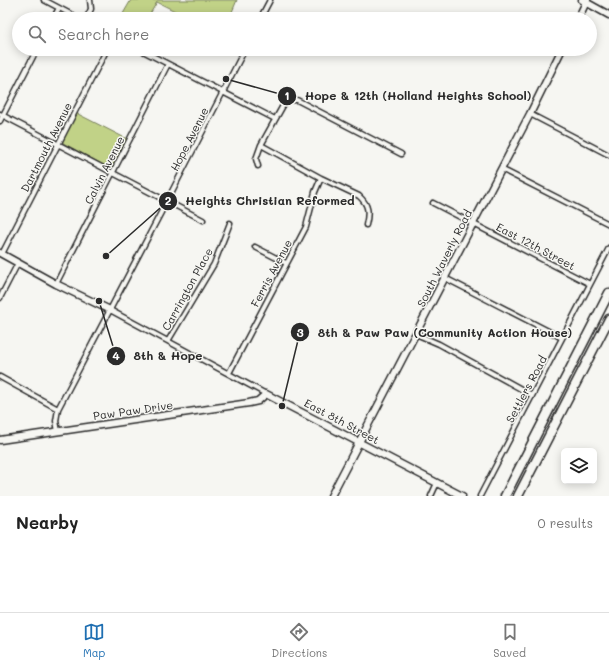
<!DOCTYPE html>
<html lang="en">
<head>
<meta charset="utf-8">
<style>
  :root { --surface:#fff; --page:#f6f6f6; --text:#222; --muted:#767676; --line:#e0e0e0; --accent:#1f6fb2 }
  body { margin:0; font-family:Mali,sans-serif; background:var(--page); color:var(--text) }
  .controls { position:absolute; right:12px; bottom:12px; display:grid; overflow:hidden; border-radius:6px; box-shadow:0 2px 10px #0003 }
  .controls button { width:36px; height:36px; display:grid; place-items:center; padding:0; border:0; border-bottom:1px solid var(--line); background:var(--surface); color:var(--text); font:20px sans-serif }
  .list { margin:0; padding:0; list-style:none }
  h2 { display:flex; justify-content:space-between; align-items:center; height:52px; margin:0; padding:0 16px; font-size:17px }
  h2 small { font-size:13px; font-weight:400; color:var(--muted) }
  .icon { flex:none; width:22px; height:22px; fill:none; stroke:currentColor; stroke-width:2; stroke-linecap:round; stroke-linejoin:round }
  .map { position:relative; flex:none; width:609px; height:496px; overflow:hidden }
  .search { position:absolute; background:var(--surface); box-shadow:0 2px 10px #0003; left:12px; right:12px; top:12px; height:44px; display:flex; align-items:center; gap:10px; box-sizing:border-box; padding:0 14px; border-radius:22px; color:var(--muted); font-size:15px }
  .sheet { height:116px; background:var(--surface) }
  nav { display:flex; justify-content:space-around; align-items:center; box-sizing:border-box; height:56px; border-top:1px solid var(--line); background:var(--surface); font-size:11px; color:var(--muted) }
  nav a { display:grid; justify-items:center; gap:2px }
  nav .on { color:var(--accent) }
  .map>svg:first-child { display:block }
  .green { fill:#c1d287; stroke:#767e59 }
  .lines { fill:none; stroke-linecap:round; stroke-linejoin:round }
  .street-casing { stroke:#2b2b2b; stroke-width:7 }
  .secondary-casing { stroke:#2b2b2b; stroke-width:9 }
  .highway-casing { stroke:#2b2b2b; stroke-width:11 }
  .street { stroke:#f6f6f2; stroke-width:4 }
  .secondary { stroke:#f6f6f2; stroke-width:6 }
  .highway { stroke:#f6f6f2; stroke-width:8 }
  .labels { text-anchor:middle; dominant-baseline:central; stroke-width:3; stroke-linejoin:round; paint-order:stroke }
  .street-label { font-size:11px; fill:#2b2b2b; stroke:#f6f6f2 }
  .leader { fill:none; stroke:#2b2b2b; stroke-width:1.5 }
  .callout-dot { fill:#2b2b2b; stroke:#f6f6f2; stroke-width:1.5 }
  .mark-label { font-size:12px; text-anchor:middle; font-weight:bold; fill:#fff }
  .callout-label { font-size:12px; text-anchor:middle; font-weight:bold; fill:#2b2b2b; stroke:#f6f6f2; stroke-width:3; stroke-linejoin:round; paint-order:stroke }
</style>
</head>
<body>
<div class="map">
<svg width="609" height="496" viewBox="0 0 609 496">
  <rect width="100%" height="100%" fill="#f6f6f2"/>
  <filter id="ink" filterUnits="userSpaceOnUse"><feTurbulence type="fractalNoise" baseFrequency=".025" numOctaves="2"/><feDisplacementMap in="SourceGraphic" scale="8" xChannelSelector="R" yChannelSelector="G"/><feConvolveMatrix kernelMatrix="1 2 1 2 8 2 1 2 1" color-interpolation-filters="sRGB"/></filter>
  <g filter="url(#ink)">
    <path class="green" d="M 131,0 L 237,0 L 229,19 L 191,19 L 157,2 L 147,19 L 120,19 Z
      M 76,113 L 127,139 L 113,167 L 109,168 L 63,143 L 62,140 Z"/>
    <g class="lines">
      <defs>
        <path id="street" d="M 44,0 L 80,19
          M 53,19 L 59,8
          M 86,19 L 91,9 L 90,0
          M 260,19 L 270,0
          M 139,49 L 275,119
          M 0,114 L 203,220
          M 530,114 L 609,155
          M 0,121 L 37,49
          M 261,145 L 321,178 L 359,196 C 369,205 369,213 366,225
          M 258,166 L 256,159 L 261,145 L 285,102 L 289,100 L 297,100 L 401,154
          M 501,169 L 609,224
          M 433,203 L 590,284
          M 255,247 L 286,263
          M 2,254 L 107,49
          M 445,278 L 562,338
          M 56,284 L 168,64
          M 0,298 L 18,263
          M 110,310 L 266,394
          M 416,334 L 439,344 L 532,395
          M 168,341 L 214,264 L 230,223
          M 229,373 L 306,227 L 315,192 L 321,178
          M 0,377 L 58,409
          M 58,431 L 56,421 L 58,409 L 167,201 L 245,49
          M 431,496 L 437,483
          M 480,496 L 609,248"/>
        <path id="secondary" d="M 582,0 L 609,15
          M 578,19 L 587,0
          M 0,253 L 56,284 L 110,310
          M 0,440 L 249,403 L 258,401 L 266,394 L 462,496
          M 331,496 L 530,114 L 562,49"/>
        <path id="highway" d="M 505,496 L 609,293
          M 518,496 L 609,319"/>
      </defs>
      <use href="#street" class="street-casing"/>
      <use href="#secondary" class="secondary-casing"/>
      <use href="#highway" class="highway-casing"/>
      <use href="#street" class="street"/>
      <use href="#secondary" class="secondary"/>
      <use href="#highway" class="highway"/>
    </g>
  </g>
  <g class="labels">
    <g class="street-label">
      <text transform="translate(189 139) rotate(-63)">Hope Avenue</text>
      <text transform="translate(46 147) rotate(-63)">Dartmouth Avenue</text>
      <text transform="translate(104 170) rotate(-63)">Calvin Avenue</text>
      <text transform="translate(536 246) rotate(28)">East 12th Street</text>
      <text transform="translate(444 258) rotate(-63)">South Waverly Road</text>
      <text transform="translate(271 273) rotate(-62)">Ferris Avenue</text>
      <text transform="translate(187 289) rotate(-61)">Carrington Place</text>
      <text transform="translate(526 389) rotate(-62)">Settlers Road</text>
      <text transform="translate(133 410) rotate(-8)">Paw Paw Drive</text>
      <text transform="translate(342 421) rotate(28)">East 8th Street</text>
    </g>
  </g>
  <path class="leader" d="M226 79L287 96M106 256L168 201M282 406L300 332M99 301L116 356"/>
  <g class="callout-dot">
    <circle cx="226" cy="79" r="4"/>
    <circle cx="106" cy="256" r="4"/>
    <circle cx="282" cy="406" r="4"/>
    <circle cx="99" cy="301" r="4"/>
    <circle cx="287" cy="96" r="10"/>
    <circle cx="168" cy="201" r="10"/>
    <circle cx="300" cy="332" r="10"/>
    <circle cx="116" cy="356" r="10"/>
  </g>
  <g class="mark-label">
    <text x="287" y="100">1</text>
    <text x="168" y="205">2</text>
    <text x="300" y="337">3</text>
    <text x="116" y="360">4</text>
  </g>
  <g class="callout-label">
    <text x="418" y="100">Hope &amp; 12th (Holland Heights School)</text>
    <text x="270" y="205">Heights Christian Reformed</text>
    <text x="445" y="337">8th &amp; Paw Paw (Community Action House)</text>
    <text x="168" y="360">8th &amp; Hope</text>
  </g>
</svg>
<div class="controls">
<button><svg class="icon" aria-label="layers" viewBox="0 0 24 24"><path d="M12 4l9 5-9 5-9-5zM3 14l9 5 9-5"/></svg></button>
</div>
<div class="search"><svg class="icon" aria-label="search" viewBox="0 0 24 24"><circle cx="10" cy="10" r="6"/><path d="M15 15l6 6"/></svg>Search here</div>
</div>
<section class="sheet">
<h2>Nearby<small>0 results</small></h2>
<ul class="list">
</ul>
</section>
<nav>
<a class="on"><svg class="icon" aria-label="map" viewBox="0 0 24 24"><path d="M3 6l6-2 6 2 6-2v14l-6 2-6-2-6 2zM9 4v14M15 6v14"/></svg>Map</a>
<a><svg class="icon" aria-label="directions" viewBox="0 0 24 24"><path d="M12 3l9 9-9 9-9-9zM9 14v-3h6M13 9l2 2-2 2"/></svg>Directions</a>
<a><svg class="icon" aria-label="saved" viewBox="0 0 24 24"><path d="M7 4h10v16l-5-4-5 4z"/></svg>Saved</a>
</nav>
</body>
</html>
